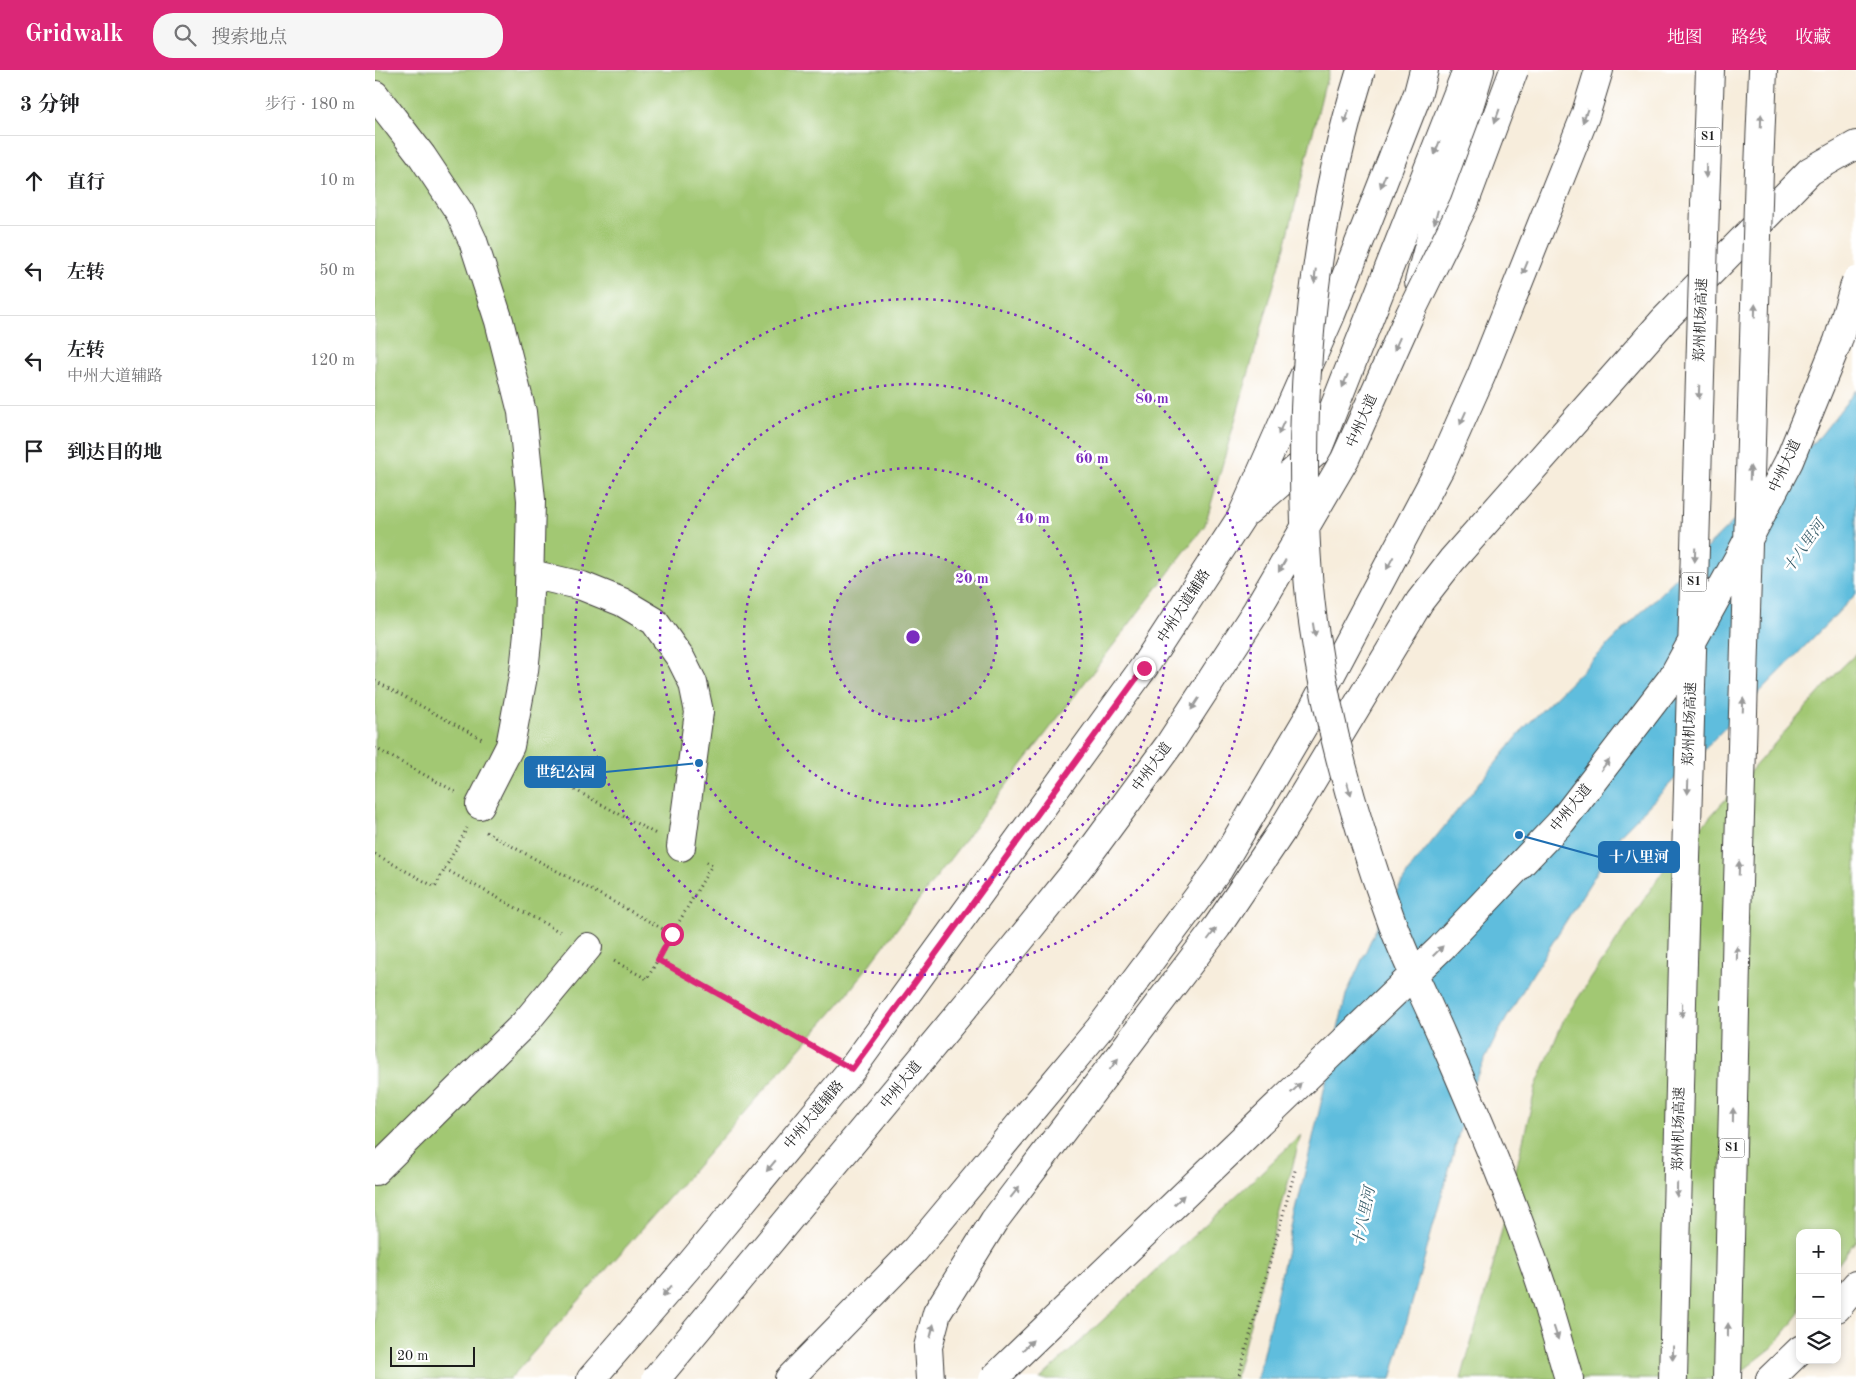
<!DOCTYPE html>
<html lang="zh">
<head>
<meta charset="utf-8">
<style>
  :root { --surface:#fff; --page:#f6f6f6; --text:#202124; --muted:#757577; --line:#e0e0e0; --accent:#db2777 }
  body { margin:0; font-family:"Old Standard TT","Noto Serif SC",serif; background:var(--page); color:var(--text) }
  .controls { position:absolute; right:15px; bottom:15px; display:grid; overflow:hidden; border-radius:10px; box-shadow:0 2px 8px #0003 }
  .controls button { width:45px; height:45px; display:grid; place-items:center; padding:0; border:0; border-bottom:1px solid var(--line); background:var(--surface); color:var(--text); font:25px sans-serif }
  .scale { position:absolute; left:15px; bottom:12px; width:85px; box-sizing:border-box; padding-left:5px; border:2px solid #1c1c1c; border-top:0; font-size:14px; line-height:18px; white-space:nowrap; color:#1c1c1c; -webkit-text-stroke:4px #fff; paint-order:stroke }
  .stop { position:absolute; width:15px; height:15px; margin:-11px; border:4px solid #db2777; border-radius:50%; background:#fff }
  .stop.end { background:#db2777; border-color:#fff; box-shadow:0 1px 5px #0008 }
  .list { margin:0; padding:0; list-style:none }
  h2 { display:flex; justify-content:space-between; align-items:center; height:65px; margin:0; padding:0 20px; font-size:21px }
  h2 small { font-size:16px; font-weight:400; color:var(--muted) }
  .list li { display:grid; grid-template-columns:32px 1fr auto; gap:15px; align-items:center; box-sizing:border-box; height:90px; padding:0 20px; border-top:1px solid var(--line) }
  .list b { display:block; font-size:19px; white-space:nowrap }
  .list p { margin:0; font-size:16px; white-space:nowrap; color:var(--muted) }
  .list em { font-size:16px; font-style:normal; color:var(--muted) }
  .icon { flex:none; width:28px; height:28px; fill:none; stroke:currentColor; stroke-width:2; stroke-linecap:round; stroke-linejoin:round }
  .map { position:relative; flex:none; width:1481px; height:1309px; overflow:hidden }
  header { display:flex; align-items:center; gap:30px; box-sizing:border-box; height:70px; padding:0 25px; background:var(--accent); color:#fff }
  header strong { font-size:24px }
  nav { display:flex; gap:28px; margin-inline-start:auto; font-size:18px }
  .search { width:350px; height:45px; background:var(--page); display:flex; align-items:center; gap:12px; box-sizing:border-box; padding:0 18px; border-radius:20px; color:var(--muted); font-size:19px }
  main { display:flex }
  aside { flex:1; background:var(--surface) }
  .map>svg:first-child { display:block }
  .green { fill:#a2c873; stroke:#5f7248 }
  .water { fill:#5fbddd; stroke:#3e6c7c }
  .lines { fill:none; stroke-linecap:round; stroke-linejoin:round }
  .minor-casing { stroke:#3d3b39; stroke-width:30 }
  .major-casing { stroke:#3d3b39; stroke-width:30 }
  .highway-casing { stroke:#3d3b39; stroke-width:30 }
  .path { stroke:#3d3b39; stroke-width:3; stroke-dasharray:1 4; stroke-linecap:butt }
  .minor { stroke:#fff; stroke-width:28 }
  .major { stroke:#fff; stroke-width:28 }
  .highway { stroke:#fff; stroke-width:28 }
  .highway-bridge-casing { stroke:#3d3b39; stroke-width:30; stroke-linecap:butt }
  .highway-bridge { stroke:#fff; stroke-width:28 }
  .oneway { fill:#999 }
  .route { stroke:#db2777; stroke-width:6 }
  .ring { fill:none; stroke:#7b2cbf; stroke-width:2.5; stroke-dasharray:2.5 5 }
  .labels { text-anchor:middle; dominant-baseline:central; stroke-width:5; stroke-linejoin:round; paint-order:stroke }
  .shield { fill:#fff; stroke:#606060; stroke-width:1 }
  .shield-label { font-size:12px; font-weight:bold; fill:#1c1c1c }
  .street-label { font-size:14px; fill:#1c1c1c; stroke:#fff }
  .water-label { font-size:15px; font-style:italic; fill:#375c69; stroke:#fff }
  .centre { fill:#7b2cbf; stroke:#fff; stroke-width:2.5 }
  .ring-label { font-size:15px; text-anchor:middle; font-weight:bold; fill:#7b2cbf; stroke:#fff; stroke-width:5; stroke-linejoin:round; paint-order:stroke }
  .leader { fill:none; stroke:#1f6fb2; stroke-width:2 }
  .callout-dot { fill:#1f6fb2; stroke:#fff; stroke-width:2 }
  .callout { fill:#1f6fb2; stroke:#1f6fb2; stroke-width:2 }
  .callout-label { font-size:15px; text-anchor:middle; font-weight:bold; fill:#fff }
</style>
</head>
<body>
<header>
<strong>Gridwalk</strong>
<div class="search"><svg class="icon" aria-label="search" viewBox="0 0 24 24"><circle cx="10" cy="10" r="6"/><path d="M15 15l6 6"/></svg>搜索地点</div>
<nav><a>地图</a><a>路线</a><a>收藏</a></nav>
</header>
<main>
<aside>
<h2>3 分钟<small>步行 · 180 m</small></h2>
<ul class="list">
<li><svg class="icon" aria-label="ahead" viewBox="0 0 24 24"><path d="M12 20V5M6 11l6-6 6 6"/></svg><div><b>直行</b></div><em>10 m</em></li>
<li><svg class="icon" aria-label="left" viewBox="0 0 24 24"><path d="M17 20v-9H6M10 6l-5 5 5 5"/></svg><div><b>左转</b></div><em>50 m</em></li>
<li><svg class="icon" aria-label="left" viewBox="0 0 24 24"><path d="M17 20v-9H6M10 6l-5 5 5 5"/></svg><div><b>左转</b><p>中州大道辅路</p></div><em>120 m</em></li>
<li><svg class="icon" aria-label="arrive" viewBox="0 0 24 24"><path d="M6 21V4h12l-3 4 3 4H6"/></svg><div><b>到达目的地</b></div></li>
</ul>
</aside>
<div class="map">
<svg width="1481" height="1309" viewBox="0 0 1481 1309">
  <rect width="100%" height="100%" fill="#fff"/>
  <filter id="ink" filterUnits="userSpaceOnUse"><feTurbulence type="fractalNoise" baseFrequency=".02" numOctaves="2"/><feDisplacementMap in="SourceGraphic" scale="10" xChannelSelector="R" yChannelSelector="G"/><feConvolveMatrix kernelMatrix="1 2 1 2 8 2 1 2 1" color-interpolation-filters="sRGB"/></filter>
  <filter id="wash" filterUnits="userSpaceOnUse"><feTurbulence type="fractalNoise" baseFrequency=".0096" numOctaves="4" result="noise"/><feDisplacementMap in="SourceGraphic" scale="20" xChannelSelector="R" yChannelSelector="G"/><feGaussianBlur stdDeviation="1.12" result="paint"/><feColorMatrix in="noise" values="0 0 0 0 0 0 0 0 0 0 0 0 0 0 0 0 0 1.4 0 .05"/><feComposite in="paint" operator="in"/></filter>
  <g filter="url(#wash)">
    <rect width="100%" height="100%" fill="#f7eddc"/>
    <path class="green" d="M 0,0 L 955,0 L 949,17 L 911,173 L 830,455 L 466,932 L 135,1309 L 0,1309 Z
      M 1481,584 L 1481,1170 L 1462,1196 L 1462,1163 L 1425,1163 L 1425,1243 L 1398,1277 L 1357,1309 L 1086,1309 L 1118,1196 L 1161,1016 L 1189,949 L 1290,798 L 1467,597 Z
      M 926,1065 L 860,1309 L 665,1309 Z"/>
    <path class="water" d="M 1481,320 L 1481,524 L 1246,764 L 1157,905 L 1123,963 L 1097,1016 L 1016,1309 L 882,1309 L 971,925 L 1008,843 L 1038,795 L 1151,656 L 1446,365 Z"/>
  </g>
  <g filter="url(#ink)">
    <g class="lines">
      <defs>
        <path id="minor" d="M 0,25 L 47,86 L 85,143 L 98,171 L 124,251 L 147,342 L 156,430 L 153,563 L 149,601 L 135,676 L 105,735
          M 873,441 L 942,381 L 1092,0
          M 156,504 L 207,516 L 247,532 L 279,551 L 306,589 L 318,613 L 324,642 L 306,777
          M 0,1101 L 149,954 L 213,877
          M 216,1309 L 313,1197 L 477,999 L 769,597 L 866,448 L 955,247 L 1043,23 L 1049,0
          M 555,1309 L 553,1277 L 562,1243 L 619,1151 L 842,857 L 906,762 L 1045,531 L 1077,490 L 1289,250 L 1435,101 L 1481,75"/>
        <path id="major" d="M 1462,1238 L 1481,1215
          M 414,1309 L 540,1180 L 725,958 L 844,799 L 933,648 L 1065,398 L 1106,306 L 1210,46 L 1224,0
          M 1395,1309 L 1425,1280"/>
        <path id="highway" d="M 1384,99 L 1388,0
          M 1330,134 L 1335,0
          M 1044,212 L 1065,133 L 1105,0
          M 1167,1217 L 1194,1309
          M 1298,1309 L 1308,891
          M 1352,1309 L 1362,847"/>
      </defs>
      <use href="#minor" class="minor-casing"/>
      <use href="#major" class="major-casing"/>
      <use href="#highway" class="highway-casing"/>
      <path class="path" d="M 0,611 L 107,669
        M 0,678 L 81,722
        M 156,696 L 281,764
        M 111,762 L 297,864 L 272,909 L 237,890
        M 0,784 L 60,817 L 92,758
        M 70,799 L 187,863
        M 297,864 L 337,795 L 330,791
        M 283,890 L 452,985
        M 863,1309 L 921,1097"/>
      <use href="#minor" class="minor"/>
      <use href="#major" class="major"/>
      <use href="#highway" class="highway"/>
      <defs>
        <path id="highway-bridge" d="M 986,0 C 946,130 929,258 929,394 C 929,449 931,505 939,559 C 953,657 981,754 1015,847 C 1029,887 1049,925 1066,964 C 1102,1047 1138,1130 1167,1217
          M 1362,847 L 1384,99
          M 1308,891 L 1330,134
          M 281,1309 L 637,880 L 705,796 L 794,675 L 880,543 L 970,389 L 1035,244 L 1089,134 L 1139,0
          M 618,1309 L 1066,878 L 1187,751 L 1297,608 L 1365,485 L 1414,391 L 1463,271 L 1481,211"/>
      </defs>
      <use href="#highway-bridge" class="highway-bridge-casing"/>
      <use href="#highway-bridge" class="highway-bridge"/>
    </g>
    <defs><path id="oneway-solid" d="M-6-.8H1V-3.2L6.5 0L1 3.2V.8H-6Z" transform="scale(1.25)"/></defs>
    <g class="oneway">
      <use href="#oneway-solid" transform="translate(1122 46) rotate(110)"/>
      <use href="#oneway-solid" transform="translate(1210 46) rotate(110)"/>
      <use href="#oneway-solid" transform="translate(972 47) rotate(106)"/>
      <use href="#oneway-solid" transform="translate(1386 51) rotate(-88)"/>
      <use href="#oneway-solid" transform="translate(1062 78) rotate(111)"/>
      <use href="#oneway-solid" transform="translate(1331 101) rotate(92)"/>
      <use href="#oneway-solid" transform="translate(1008 111) rotate(111)"/>
      <use href="#oneway-solid" transform="translate(1061 147) rotate(105)"/>
      <use href="#oneway-solid" transform="translate(1150 198) rotate(112)"/>
      <use href="#oneway-solid" transform="translate(940 206) rotate(96)"/>
      <use href="#oneway-solid" transform="translate(1380 241) rotate(-88)"/>
      <use href="#oneway-solid" transform="translate(1022 274) rotate(114)"/>
      <use href="#oneway-solid" transform="translate(970 311) rotate(112)"/>
      <use href="#oneway-solid" transform="translate(1324 322) rotate(92)"/>
      <use href="#oneway-solid" transform="translate(1088 348) rotate(114)"/>
      <use href="#oneway-solid" transform="translate(906 358) rotate(114)"/>
      <use href="#oneway-solid" transform="translate(1375 403) rotate(-88)"/>
      <use href="#oneway-solid" transform="translate(1320 485) rotate(92)"/>
      <use href="#oneway-solid" transform="translate(1015 493) rotate(118)"/>
      <use href="#oneway-solid" transform="translate(907 496) rotate(120)"/>
      <use href="#oneway-solid" transform="translate(939 560) rotate(81)"/>
      <use href="#oneway-solid" transform="translate(820 634) rotate(123)"/>
      <use href="#oneway-solid" transform="translate(1368 635) rotate(-88)"/>
      <use href="#oneway-solid" transform="translate(1230 695) rotate(-53)"/>
      <use href="#oneway-solid" transform="translate(1313 717) rotate(92)"/>
      <use href="#oneway-solid" transform="translate(974 719) rotate(74)"/>
      <use href="#oneway-solid" transform="translate(1364 798) rotate(-88)"/>
      <use href="#oneway-solid" transform="translate(837 864) rotate(-53)"/>
      <use href="#oneway-solid" transform="translate(1063 881) rotate(-45)"/>
      <use href="#oneway-solid" transform="translate(1362 883) rotate(-89)"/>
      <use href="#oneway-solid" transform="translate(1307 940) rotate(91)"/>
      <use href="#oneway-solid" transform="translate(739 994) rotate(-53)"/>
      <use href="#oneway-solid" transform="translate(921 1018) rotate(-44)"/>
      <use href="#oneway-solid" transform="translate(1358 1045) rotate(-89)"/>
      <use href="#oneway-solid" transform="translate(396 1096) rotate(130)"/>
      <use href="#oneway-solid" transform="translate(1302 1120) rotate(91)"/>
      <use href="#oneway-solid" transform="translate(640 1122) rotate(-52)"/>
      <use href="#oneway-solid" transform="translate(804 1130) rotate(-44)"/>
      <use href="#oneway-solid" transform="translate(292 1221) rotate(131)"/>
      <use href="#oneway-solid" transform="translate(1353 1260) rotate(-89)"/>
      <use href="#oneway-solid" transform="translate(557 1261) rotate(-76)"/>
      <use href="#oneway-solid" transform="translate(1181 1263) rotate(72)"/>
      <use href="#oneway-solid" transform="translate(653 1275) rotate(-44)"/>
      <use href="#oneway-solid" transform="translate(1298 1283) rotate(91)"/>
    </g>
  </g>
  <g class="lines" filter="url(#ink)">
    <path class="route" d="M 297,864 L 283,890 L 477,999 L 769,598"/>
  </g>
  <circle cx="538" cy="567" r="84" fill="#7b2cbf" fill-opacity=".12"/>
  <g class="ring">
    <circle cx="538" cy="567" r="84"/>
    <circle cx="538" cy="567" r="169"/>
    <circle cx="538" cy="567" r="253"/>
    <circle cx="538" cy="567" r="338"/>
  </g>
  <g class="labels">
    <g class="shield">
      <rect x="1320.5" y="57.5" width="25" height="19" rx="4"/>
      <rect x="1306.5" y="502.5" width="25" height="19" rx="4"/>
      <rect x="1344.5" y="1068.5" width="25" height="19" rx="4"/>
    </g>
    <g class="shield-label">
      <text x="1333" y="67">S1</text>
      <text x="1319" y="512">S1</text>
      <text x="1357" y="1078">S1</text>
    </g>
    <g class="street-label">
      <text transform="translate(1326 250) rotate(-88)">郑州机场高速</text>
      <text transform="translate(987 351) rotate(-66)">中州大道</text>
      <text transform="translate(1410 396) rotate(-65)">中州大道</text>
      <text transform="translate(809 536) rotate(-57)">中州大道辅路</text>
      <text transform="translate(1315 654) rotate(-88)">郑州机场高速</text>
      <text transform="translate(777 697) rotate(-54)">中州大道</text>
      <text transform="translate(1196 738) rotate(-51)">中州大道</text>
      <text transform="translate(526 1015) rotate(-51)">中州大道</text>
      <text transform="translate(439 1045) rotate(-50)">中州大道辅路</text>
      <text transform="translate(1304 1059) rotate(-89)">郑州机场高速</text>
    </g>
    <g class="water-label">
      <text transform="translate(1430 477) rotate(-55)">十八里河</text>
      <text transform="translate(990 1147) rotate(-78)">十八里河</text>
    </g>
  </g>
  <circle cx="538" cy="567" r="8" class="centre"/>
  <g class="ring-label">
    <text x="777" y="333">80 m</text>
    <text x="717" y="393">60 m</text>
    <text x="658" y="453">40 m</text>
    <text x="597" y="513">20 m</text>
  </g>
  <path class="leader" d="M324 693L230 702M1144 765L1224 787"/>
  <g class="callout-dot">
    <circle cx="324" cy="693" r="5"/>
    <circle cx="1144" cy="765" r="5"/>
  </g>
  <g class="callout">
    <rect x="150" y="687" width="80" height="30" rx="5"/>
    <rect x="1224" y="772" width="80" height="30" rx="5"/>
  </g>
  <g class="callout-label">
    <text x="190" y="707">世纪公园</text>
    <text x="1264" y="792">十八里河</text>
  </g>
</svg>
<div class="controls">
<button>+</button>
<button>−</button>
<button><svg class="icon" aria-label="layers" viewBox="0 0 24 24"><path d="M12 4l9 5-9 5-9-5zM3 14l9 5 9-5"/></svg></button>
</div>
<div class="scale">20 m</div>
<div class="stop" style="left:297px;top:864px"></div>
<div class="stop end" style="left:769px;top:598px"></div>
</div>
</main>
</body>
</html>
